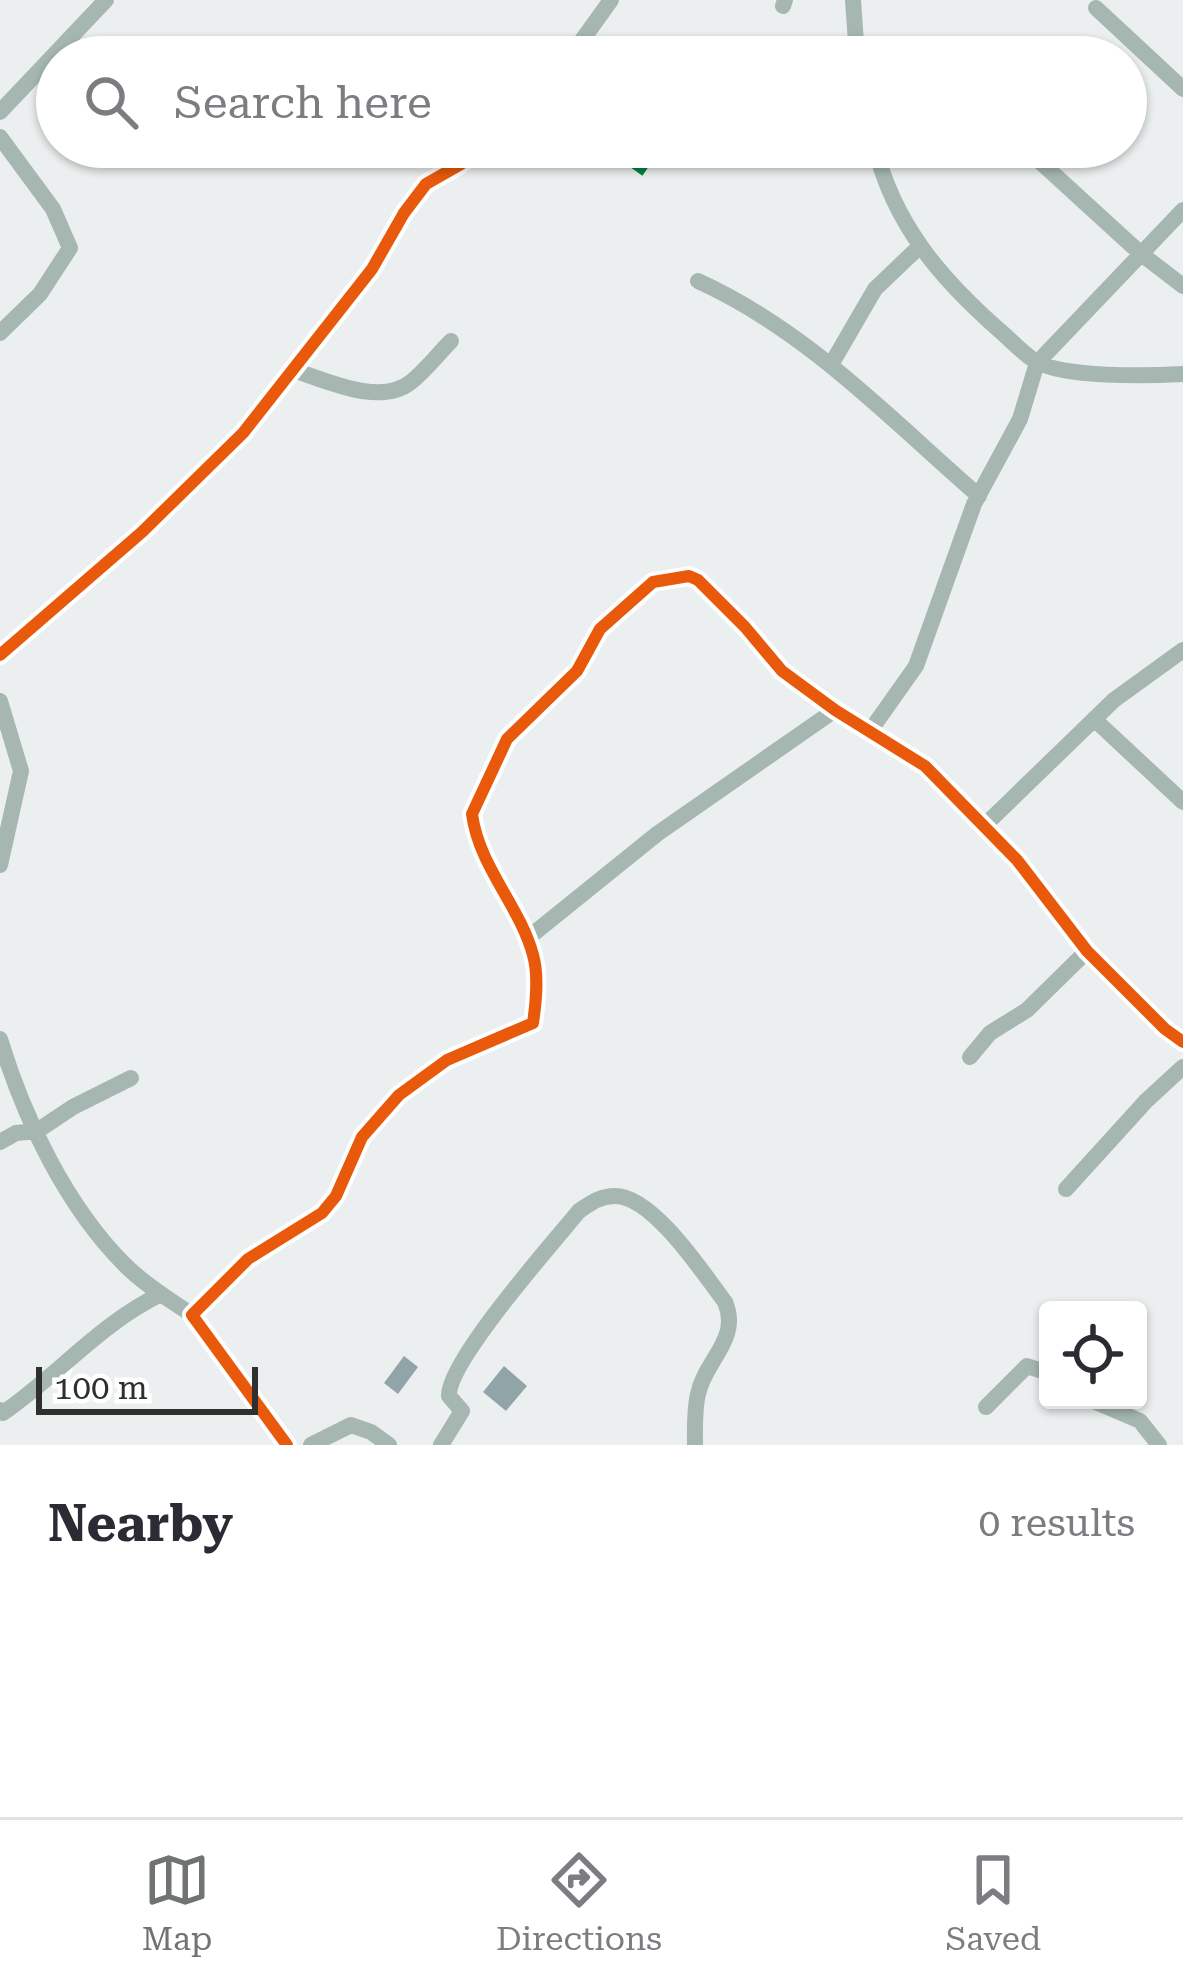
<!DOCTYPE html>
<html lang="en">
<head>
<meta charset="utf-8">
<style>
  :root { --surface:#fff; --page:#f7f7f7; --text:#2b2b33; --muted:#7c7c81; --line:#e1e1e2; --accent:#707373 }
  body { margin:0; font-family:"Roboto Serif",serif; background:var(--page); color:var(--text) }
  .controls { position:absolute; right:36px; bottom:36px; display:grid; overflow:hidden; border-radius:12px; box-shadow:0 3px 9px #0004 }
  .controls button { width:108px; height:108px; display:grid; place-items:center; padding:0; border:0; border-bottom:3px solid var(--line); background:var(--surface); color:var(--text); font:60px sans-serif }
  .scale { position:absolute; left:36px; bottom:30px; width:222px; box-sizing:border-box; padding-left:12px; border:6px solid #2e3030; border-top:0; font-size:33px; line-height:42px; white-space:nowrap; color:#2e3030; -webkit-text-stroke:9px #fff; paint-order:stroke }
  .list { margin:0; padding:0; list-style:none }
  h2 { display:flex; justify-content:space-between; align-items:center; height:156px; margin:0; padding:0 48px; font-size:51px }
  h2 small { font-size:39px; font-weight:400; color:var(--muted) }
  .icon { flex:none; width:66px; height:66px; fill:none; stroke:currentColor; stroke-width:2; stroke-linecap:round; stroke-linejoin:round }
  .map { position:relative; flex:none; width:1183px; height:1445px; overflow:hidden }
  .search { position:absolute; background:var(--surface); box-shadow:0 3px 9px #0004; left:36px; right:36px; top:36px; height:132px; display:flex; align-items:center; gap:30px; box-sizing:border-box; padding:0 42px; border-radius:66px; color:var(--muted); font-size:45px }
  .sheet { height:372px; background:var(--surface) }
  nav { display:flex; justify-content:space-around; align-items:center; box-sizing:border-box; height:168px; border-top:3px solid var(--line); background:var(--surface); font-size:33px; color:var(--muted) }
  nav a { display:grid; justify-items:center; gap:6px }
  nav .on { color:var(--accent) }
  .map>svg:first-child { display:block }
  .building { fill:#91a5a9 }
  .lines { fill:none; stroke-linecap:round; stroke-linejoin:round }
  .minor { stroke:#a6b7b1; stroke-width:16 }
  .quiet { stroke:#00873e; stroke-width:9; stroke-dasharray:18 9; stroke-linecap:butt }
  .cycleway-casing { stroke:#fff; stroke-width:20 }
  .cycleway { stroke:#e8590c; stroke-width:12 }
</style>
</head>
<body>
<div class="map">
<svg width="1183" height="1445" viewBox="0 0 1183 1445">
  <rect width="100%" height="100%" fill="#ecefef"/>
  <path class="building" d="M 404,1356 L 418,1367 L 398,1394 L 384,1383 Z
    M 504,1366 L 527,1386 L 506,1411 L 483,1392 Z"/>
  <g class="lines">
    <path class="minor" d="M 853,0 L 857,57
      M 783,6 L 785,0
      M 1096,8 L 1183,89
      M 570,57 L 611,0
      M 0,112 L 106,0
      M 0,137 L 53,209 L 70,248 L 40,294 L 0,333
      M 875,147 C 894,224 940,278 999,330 C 1010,339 1022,353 1035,361 C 1064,378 1148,376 1183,374
      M 1024,147 L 1140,253 L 1183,286
      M 698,281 C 808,331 889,418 979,496
      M 832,363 L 875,289 L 919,247
      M 293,370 C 326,380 380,407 411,382 C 426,370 438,354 451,341
      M 0,655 L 142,532 L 243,433 L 372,269 L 404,213 L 426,184 L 461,164 L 478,147
      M 0,701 L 21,771 L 0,865
      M 1094,719 L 1183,802
      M 870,731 L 916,666 L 974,504 L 1020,419 L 1037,363 L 1183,210
      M 985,825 L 1114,700 L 1183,650
      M 528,938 L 657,834 L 835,710
      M 0,1039 C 24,1118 66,1206 125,1265 C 145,1285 169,1299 192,1315
      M 970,1057 L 990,1033 L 1027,1010 L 1087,951
      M 0,1142 L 16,1133 L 37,1131 L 73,1107 L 131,1078
      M 1066,1189 L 1146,1101 L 1183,1067
      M 1091,1400 L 1140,1421 L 1159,1445
      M 986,1407 L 1027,1366 L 1048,1373
      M 0,1410 L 3,1413 C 58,1375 101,1323 161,1294
      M 287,1445 L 192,1315 L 248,1259 L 322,1213 L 336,1196 L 362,1137 L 399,1095 L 447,1060 L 533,1023 C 536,1002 539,976 533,955 C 520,906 479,867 472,814 L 507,739 L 577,671 L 600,629 L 653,582 L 689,576 L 698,580 L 745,627 L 782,671 L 835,710 L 925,766 L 1017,860 L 1087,951 L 1165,1029 L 1183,1042
      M 311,1445 L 351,1425 L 371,1432 L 389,1445
      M 441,1445 L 462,1411 L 449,1396 C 447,1362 553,1243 579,1211 C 591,1203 600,1196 615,1196 C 653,1196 703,1273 725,1302 C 741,1339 705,1360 698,1394 C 694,1411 695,1429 695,1445"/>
    <path class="quiet" d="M 609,147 L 645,172"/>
    <defs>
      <path id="cycleway" d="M 0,655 L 142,532 L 243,433 L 372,269 L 404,213 L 426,184 L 461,164 L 478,147
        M 287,1445 L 192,1315 L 248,1259 L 322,1213 L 336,1196 L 362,1137 L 399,1095 L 447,1060 L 533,1023 C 536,1002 539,976 533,955 C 520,906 479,867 472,814 L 507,739 L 577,671 L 600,629 L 653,582 L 689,576 L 698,580 L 745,627 L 782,671 L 835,710 L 925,766 L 1017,860 L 1087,951 L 1165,1029 L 1183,1042"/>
    </defs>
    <use href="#cycleway" class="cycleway-casing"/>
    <use href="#cycleway" class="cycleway"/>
  </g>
</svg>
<div class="controls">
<button><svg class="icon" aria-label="locate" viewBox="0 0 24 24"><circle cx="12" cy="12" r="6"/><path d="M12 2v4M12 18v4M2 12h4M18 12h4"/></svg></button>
</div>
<div class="scale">100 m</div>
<div class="search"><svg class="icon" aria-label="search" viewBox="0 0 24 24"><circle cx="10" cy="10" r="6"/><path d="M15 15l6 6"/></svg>Search here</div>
</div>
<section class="sheet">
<h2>Nearby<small>0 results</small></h2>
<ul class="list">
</ul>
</section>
<nav>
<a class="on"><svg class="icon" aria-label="map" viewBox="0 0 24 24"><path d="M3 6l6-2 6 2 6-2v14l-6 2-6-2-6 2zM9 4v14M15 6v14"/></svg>Map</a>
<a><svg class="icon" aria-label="directions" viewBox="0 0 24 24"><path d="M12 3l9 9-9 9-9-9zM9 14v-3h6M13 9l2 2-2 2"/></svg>Directions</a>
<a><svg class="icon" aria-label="saved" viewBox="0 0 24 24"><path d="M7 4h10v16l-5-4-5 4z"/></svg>Saved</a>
</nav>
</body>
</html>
